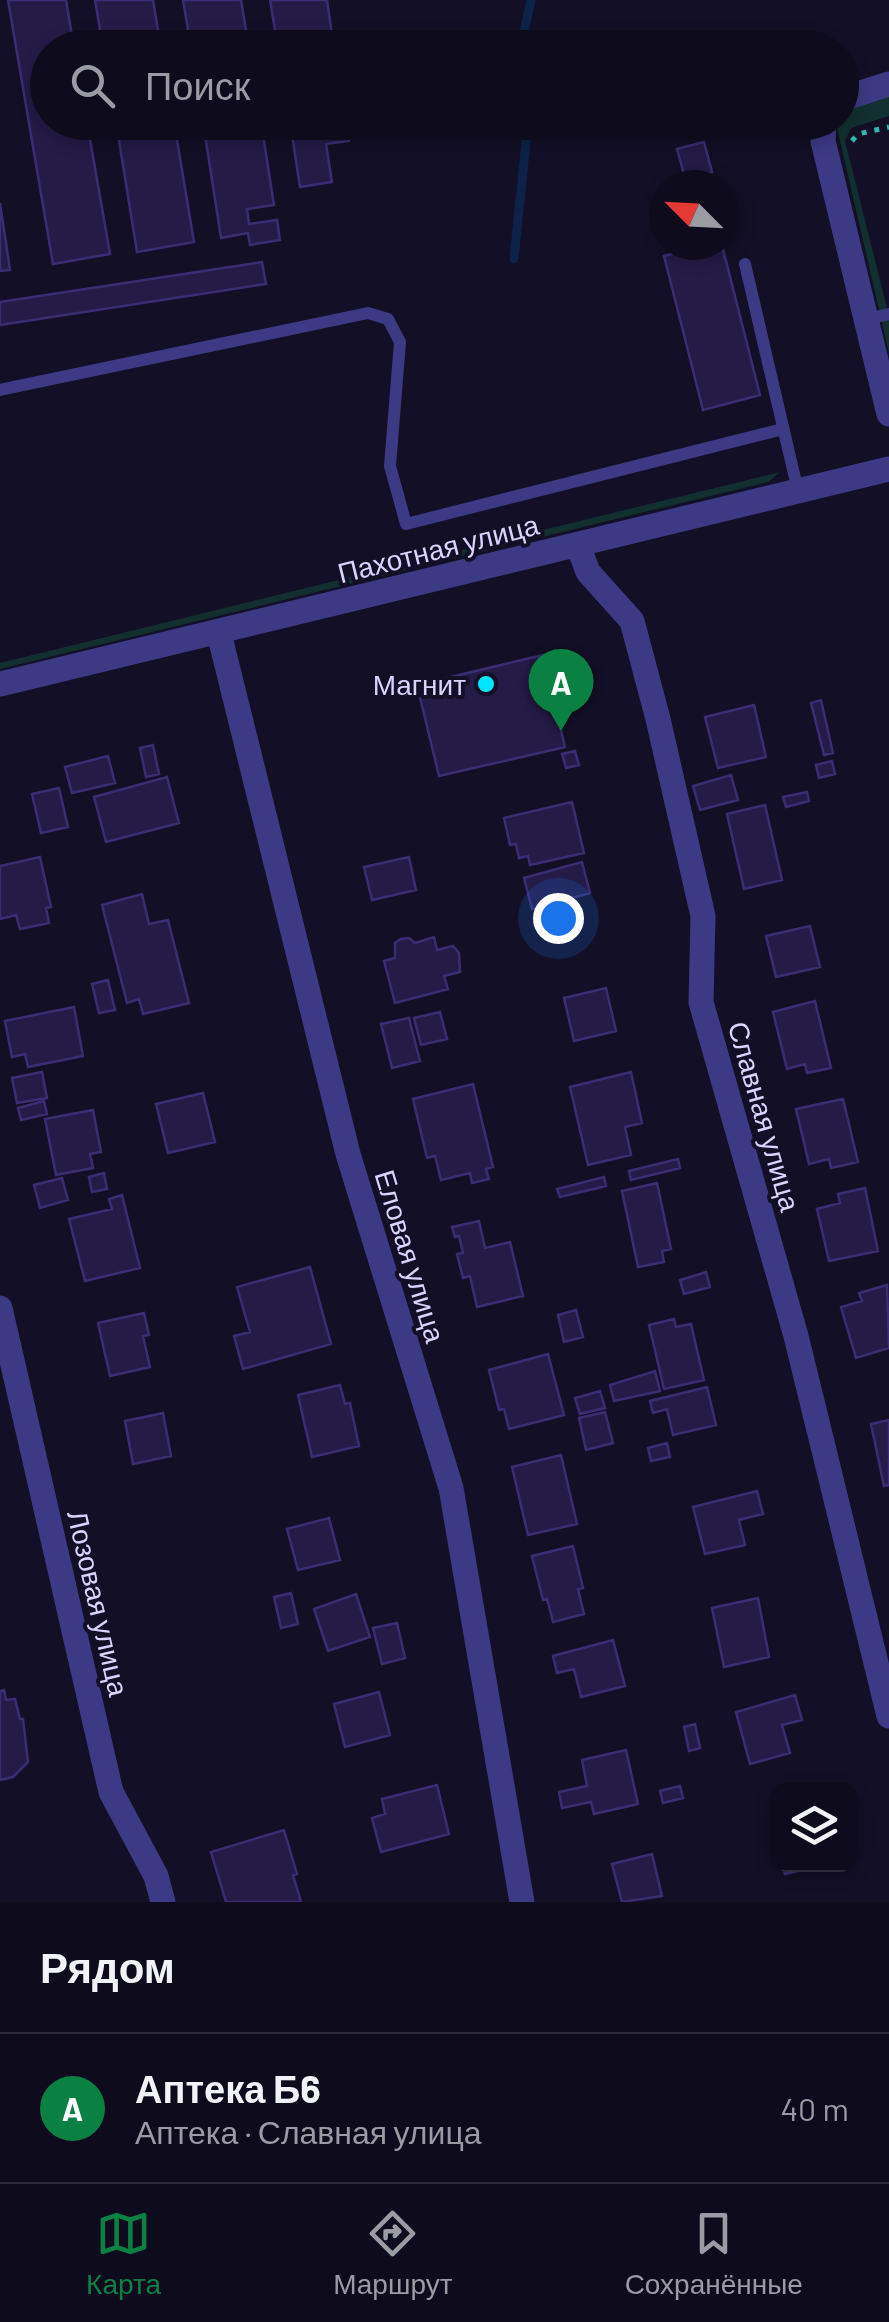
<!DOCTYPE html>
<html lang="ru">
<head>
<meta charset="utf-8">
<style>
  :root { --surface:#0e0b1c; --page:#171425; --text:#f1f3f6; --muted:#9b9ba3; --line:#2e2b3b; --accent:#0b8043 }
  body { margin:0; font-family:Barlow,sans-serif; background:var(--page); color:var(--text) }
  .controls { position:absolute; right:30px; bottom:30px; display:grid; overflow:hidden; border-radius:20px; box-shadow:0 5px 15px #0003 }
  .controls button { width:90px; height:90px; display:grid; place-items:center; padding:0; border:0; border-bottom:2px solid var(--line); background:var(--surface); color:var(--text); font:50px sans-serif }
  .compass { position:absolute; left:649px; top:170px; width:90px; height:90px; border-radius:50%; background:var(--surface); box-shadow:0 5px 15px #0003; rotate:294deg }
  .you { position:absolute; left:558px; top:918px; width:35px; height:35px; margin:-25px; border:8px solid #fff; border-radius:50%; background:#1a73e8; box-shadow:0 0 0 15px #1a73e833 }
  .badge { display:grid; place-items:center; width:65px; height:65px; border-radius:50%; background:var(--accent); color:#fff; font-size:32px; font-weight:700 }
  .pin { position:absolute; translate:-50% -82px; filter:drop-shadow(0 2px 5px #0008) }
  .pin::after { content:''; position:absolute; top:52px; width:35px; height:30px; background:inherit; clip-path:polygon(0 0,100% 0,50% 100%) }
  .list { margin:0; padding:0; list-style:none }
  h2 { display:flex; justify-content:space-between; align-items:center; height:130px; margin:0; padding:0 40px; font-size:42px }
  h2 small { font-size:32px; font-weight:400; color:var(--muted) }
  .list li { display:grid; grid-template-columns:65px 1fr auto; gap:30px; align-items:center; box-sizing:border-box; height:150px; padding:0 40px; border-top:2px solid var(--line) }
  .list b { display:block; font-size:38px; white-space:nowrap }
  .list p { margin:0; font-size:32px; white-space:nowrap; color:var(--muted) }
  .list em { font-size:32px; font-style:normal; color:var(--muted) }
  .icon { flex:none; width:55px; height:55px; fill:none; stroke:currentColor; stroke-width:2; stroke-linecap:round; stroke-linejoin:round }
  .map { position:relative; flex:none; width:889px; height:1902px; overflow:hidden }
  .search { position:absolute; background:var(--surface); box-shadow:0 5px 15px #0003; left:30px; right:30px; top:30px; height:110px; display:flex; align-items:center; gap:25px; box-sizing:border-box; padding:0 35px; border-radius:55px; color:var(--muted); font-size:38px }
  .sheet { height:280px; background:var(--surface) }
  nav { display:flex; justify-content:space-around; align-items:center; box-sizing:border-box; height:140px; border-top:2px solid var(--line); background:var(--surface); font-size:28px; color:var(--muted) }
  nav a { display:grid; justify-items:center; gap:5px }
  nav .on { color:var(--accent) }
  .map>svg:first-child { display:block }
  .green { fill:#12302f }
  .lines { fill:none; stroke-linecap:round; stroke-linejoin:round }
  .stream { stroke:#0c2248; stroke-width:9 }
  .building { fill:#241b47; stroke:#3b2d73; stroke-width:2.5 }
  .path { stroke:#2fb8b0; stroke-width:5; stroke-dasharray:5 8; stroke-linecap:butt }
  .lane { stroke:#3d3a85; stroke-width:12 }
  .street { stroke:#3d3a85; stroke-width:25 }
  .poi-dot { fill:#00e5ff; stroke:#130f26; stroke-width:4 }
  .labels { text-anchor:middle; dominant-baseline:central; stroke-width:8; stroke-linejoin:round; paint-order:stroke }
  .street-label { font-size:28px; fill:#d9d4ff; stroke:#130f26 }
  .poi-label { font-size:28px; fill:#d9d4ff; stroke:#130f26; text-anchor:end }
</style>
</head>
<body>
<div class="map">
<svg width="889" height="1902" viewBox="0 0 889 1902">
  <rect width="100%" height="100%" fill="#130f26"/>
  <path class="green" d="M 889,96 L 889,116 L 851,128 L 845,141 L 889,316 L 889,353 L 836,123 L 842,122 L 843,110 Z
    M 780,472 L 768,482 L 0,669 L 0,663 Z"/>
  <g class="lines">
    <path class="stream" d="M 525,48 L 524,32 L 531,0
      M 514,259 L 528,122"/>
  </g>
  <path class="building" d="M 8,0 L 66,0 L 74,48 L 48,48 L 48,122 L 87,122 L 110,254 L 53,264 Z
    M 95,0 L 153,0 L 161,48 L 103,48 Z
    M 183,0 L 241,0 L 249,48 L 191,48 Z
    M 270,0 L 327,0 L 334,48 L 278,48 Z
    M 116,122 L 174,122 L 194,242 L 137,252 Z
    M 203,122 L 261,122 L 274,205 L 247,209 L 249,224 L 277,220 L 280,240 L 250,245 L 248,233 L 221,238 Z
    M 290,122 L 346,122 L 349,141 L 326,144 L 332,182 L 300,187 Z
    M 704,142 L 712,172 L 685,178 L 677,149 Z
    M 0,203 L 10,270 L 0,271 Z
    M 708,245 L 722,245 L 760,395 L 703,410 L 664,256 Z
    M 262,262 L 266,284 L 0,325 L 0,302 Z
    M 543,655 L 565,747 L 439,776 L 417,685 Z
    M 821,700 L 833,753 L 824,755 L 811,703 Z
    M 754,705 L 766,757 L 718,768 L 705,717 Z
    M 153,745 L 159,774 L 146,777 L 140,748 Z
    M 575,751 L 579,765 L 566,768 L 562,754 Z
    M 108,756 L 115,783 L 72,793 L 65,767 Z
    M 832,761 L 835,774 L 819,778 L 816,765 Z
    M 731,775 L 738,800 L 700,810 L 693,786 Z
    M 167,777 L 179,823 L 106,842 L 94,797 Z
    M 59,788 L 68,827 L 41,833 L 32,794 Z
    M 807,792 L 809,801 L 786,807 L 783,797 Z
    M 572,802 L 584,853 L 530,865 L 528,856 L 519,858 L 516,844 L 510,845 L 504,818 Z
    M 765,805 L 782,880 L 744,889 L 727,814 Z
    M 40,857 L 51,907 L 46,908 L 49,923 L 20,929 L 16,915 L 0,919 L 0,866 Z
    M 409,857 L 416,890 L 372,900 L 364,867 Z
    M 582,862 L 590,893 L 532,909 L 524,878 Z
    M 142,894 L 149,924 L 168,920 L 189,1003 L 143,1014 L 139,999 L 127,1003 L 102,905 Z
    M 810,926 L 820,967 L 776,977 L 766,936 Z
    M 434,937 L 437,950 L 453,946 L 459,953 L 460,972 L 444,976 L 448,989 L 395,1003 L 384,961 L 395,958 L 395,943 L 401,939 L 409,938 L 415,943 Z
    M 108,980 L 115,1010 L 99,1013 L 92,984 Z
    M 606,988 L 616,1031 L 574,1041 L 564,998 Z
    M 815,1001 L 831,1068 L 807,1073 L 805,1064 L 787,1069 L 773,1012 Z
    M 74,1007 L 83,1056 L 28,1067 L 25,1054 L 12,1057 L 5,1021 Z
    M 440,1012 L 447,1039 L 421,1045 L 414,1018 Z
    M 409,1018 L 420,1061 L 392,1068 L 381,1024 Z
    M 42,1072 L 47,1098 L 17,1103 L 12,1078 Z
    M 631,1072 L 642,1123 L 625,1127 L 631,1155 L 588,1165 L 570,1087 Z
    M 473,1084 L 493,1167 L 486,1169 L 489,1179 L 472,1183 L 470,1173 L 441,1180 L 435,1156 L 427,1158 L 413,1099 Z
    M 203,1093 L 215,1142 L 168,1153 L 156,1104 Z
    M 843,1099 L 858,1162 L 831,1168 L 829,1159 L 809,1164 L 796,1109 Z
    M 44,1101 L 47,1114 L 21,1120 L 18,1108 Z
    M 93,1110 L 101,1152 L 90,1154 L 93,1168 L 56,1175 L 45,1119 Z
    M 678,1159 L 680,1168 L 631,1180 L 629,1171 Z
    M 104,1173 L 107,1189 L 92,1192 L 89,1177 Z
    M 604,1177 L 606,1186 L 560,1197 L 557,1189 Z
    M 62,1178 L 68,1200 L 40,1208 L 34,1185 Z
    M 657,1183 L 671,1249 L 662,1251 L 664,1262 L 638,1267 L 622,1191 Z
    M 865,1188 L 878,1251 L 829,1261 L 817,1209 L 840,1203 L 838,1194 Z
    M 122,1195 L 140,1268 L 85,1281 L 69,1219 L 112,1209 L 109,1199 Z
    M 479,1221 L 485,1248 L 510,1242 L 523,1296 L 477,1307 L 470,1276 L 463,1278 L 457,1254 L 463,1253 L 459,1236 L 455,1237 L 452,1227 Z
    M 310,1267 L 331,1344 L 243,1369 L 234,1336 L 250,1332 L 237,1287 Z
    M 706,1272 L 710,1287 L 684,1294 L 680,1280 Z
    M 887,1285 L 889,1348 L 856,1358 L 841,1307 L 862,1301 L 859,1293 Z
    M 576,1310 L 583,1337 L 564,1342 L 558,1315 Z
    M 144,1313 L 149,1335 L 143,1336 L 150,1367 L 110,1376 L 98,1323 Z
    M 674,1319 L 676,1327 L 691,1324 L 704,1380 L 664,1389 L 649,1325 Z
    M 548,1354 L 564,1415 L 509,1429 L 504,1409 L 499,1410 L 489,1370 Z
    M 655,1371 L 660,1391 L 614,1401 L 610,1385 Z
    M 340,1385 L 345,1404 L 350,1403 L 359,1446 L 312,1457 L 298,1395 Z
    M 707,1387 L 716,1425 L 673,1435 L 667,1409 L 653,1413 L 650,1401 Z
    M 600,1391 L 605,1408 L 580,1414 L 575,1398 Z
    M 605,1412 L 613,1443 L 586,1450 L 579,1418 Z
    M 163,1413 L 171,1456 L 133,1464 L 125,1421 Z
    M 889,1420 L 889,1485 L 884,1486 L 871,1424 Z
    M 667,1443 L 670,1457 L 651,1461 L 648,1448 Z
    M 561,1455 L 577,1524 L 528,1535 L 512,1467 Z
    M 757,1491 L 763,1514 L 739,1520 L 745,1545 L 705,1554 L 693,1507 Z
    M 329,1518 L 340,1560 L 298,1570 L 287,1529 Z
    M 573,1546 L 583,1588 L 578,1589 L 584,1614 L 553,1622 L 547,1599 L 543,1600 L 532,1556 Z
    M 291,1593 L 298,1624 L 281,1628 L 274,1597 Z
    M 356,1594 L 370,1637 L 328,1651 L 314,1609 Z
    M 758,1598 L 769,1657 L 724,1667 L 712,1608 Z
    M 397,1623 L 405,1658 L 382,1664 L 373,1628 Z
    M 613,1640 L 625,1686 L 581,1697 L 574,1669 L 557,1673 L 553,1656 Z
    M 4,1690 L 6,1700 L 15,1699 L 20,1719 L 23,1719 L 28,1762 L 13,1777 L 0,1780 L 0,1691 Z
    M 379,1692 L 390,1735 L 345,1747 L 334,1704 Z
    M 795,1695 L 802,1720 L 782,1725 L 790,1753 L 750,1764 L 736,1712 Z
    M 695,1724 L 700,1748 L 689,1751 L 684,1727 Z
    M 626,1750 L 638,1804 L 594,1814 L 591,1802 L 562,1808 L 559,1792 L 587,1786 L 582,1760 Z
    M 437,1785 L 449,1834 L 381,1852 L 372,1818 L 385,1814 L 382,1799 Z
    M 680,1786 L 683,1798 L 663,1803 L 660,1791 Z
    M 284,1830 L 297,1874 L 293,1875 L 301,1902 L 226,1902 L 211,1852 Z
    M 652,1854 L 662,1896 L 622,1902 L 612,1864 Z
    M 782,1864 L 819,1864 L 820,1866 L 785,1874 Z"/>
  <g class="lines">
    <path class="path" d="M 852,141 L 858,134 L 889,127"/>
    <path class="lane" d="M 745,264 L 798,491
      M 866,319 L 889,314
      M 0,390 L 368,313 L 388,319 L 400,342 L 390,466 L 406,524 L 783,429"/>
    <path class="street" d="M 842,99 L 889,84
      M 824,122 L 823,141 L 889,414
      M 578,545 L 588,572 L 632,621 L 658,719 L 703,916 L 701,1002 L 796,1336 L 889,1716
      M 219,633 L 348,1154 L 451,1488 L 522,1902
      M 0,684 L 889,469
      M 0,1308 L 111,1792 L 156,1876 L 163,1902"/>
  </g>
  <circle class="poi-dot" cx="486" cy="684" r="10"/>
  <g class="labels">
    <g class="street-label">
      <text transform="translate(438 548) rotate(-14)">Пахотная улица</text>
      <text transform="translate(765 1116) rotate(74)">Славная улица</text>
      <text transform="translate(411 1256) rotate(73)">Еловая улица</text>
      <text transform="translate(99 1603) rotate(77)">Лозовая улица</text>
    </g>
    <g class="poi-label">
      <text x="466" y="684">Магнит</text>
    </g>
  </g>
</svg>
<div class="controls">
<button><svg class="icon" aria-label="layers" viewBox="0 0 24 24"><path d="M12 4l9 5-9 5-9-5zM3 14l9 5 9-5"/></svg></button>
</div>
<svg class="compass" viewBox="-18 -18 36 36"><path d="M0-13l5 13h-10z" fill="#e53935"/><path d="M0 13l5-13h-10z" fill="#9b9ba3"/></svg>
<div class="you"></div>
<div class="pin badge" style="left:561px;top:731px">A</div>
<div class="search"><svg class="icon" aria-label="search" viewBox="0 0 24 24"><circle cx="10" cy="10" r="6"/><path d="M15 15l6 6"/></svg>Поиск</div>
</div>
<section class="sheet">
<h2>Рядом<small></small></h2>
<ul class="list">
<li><span class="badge">A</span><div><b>Аптека Б6</b><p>Аптека · Славная улица</p></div><em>40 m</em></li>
</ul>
</section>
<nav>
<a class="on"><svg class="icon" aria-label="map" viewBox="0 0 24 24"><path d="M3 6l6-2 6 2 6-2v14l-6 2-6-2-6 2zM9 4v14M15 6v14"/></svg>Карта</a>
<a><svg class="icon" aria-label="directions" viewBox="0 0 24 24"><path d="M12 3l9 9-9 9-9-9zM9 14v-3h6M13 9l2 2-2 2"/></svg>Маршрут</a>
<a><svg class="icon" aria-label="saved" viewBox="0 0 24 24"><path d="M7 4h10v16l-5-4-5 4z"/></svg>Сохранённые</a>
</nav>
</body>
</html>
